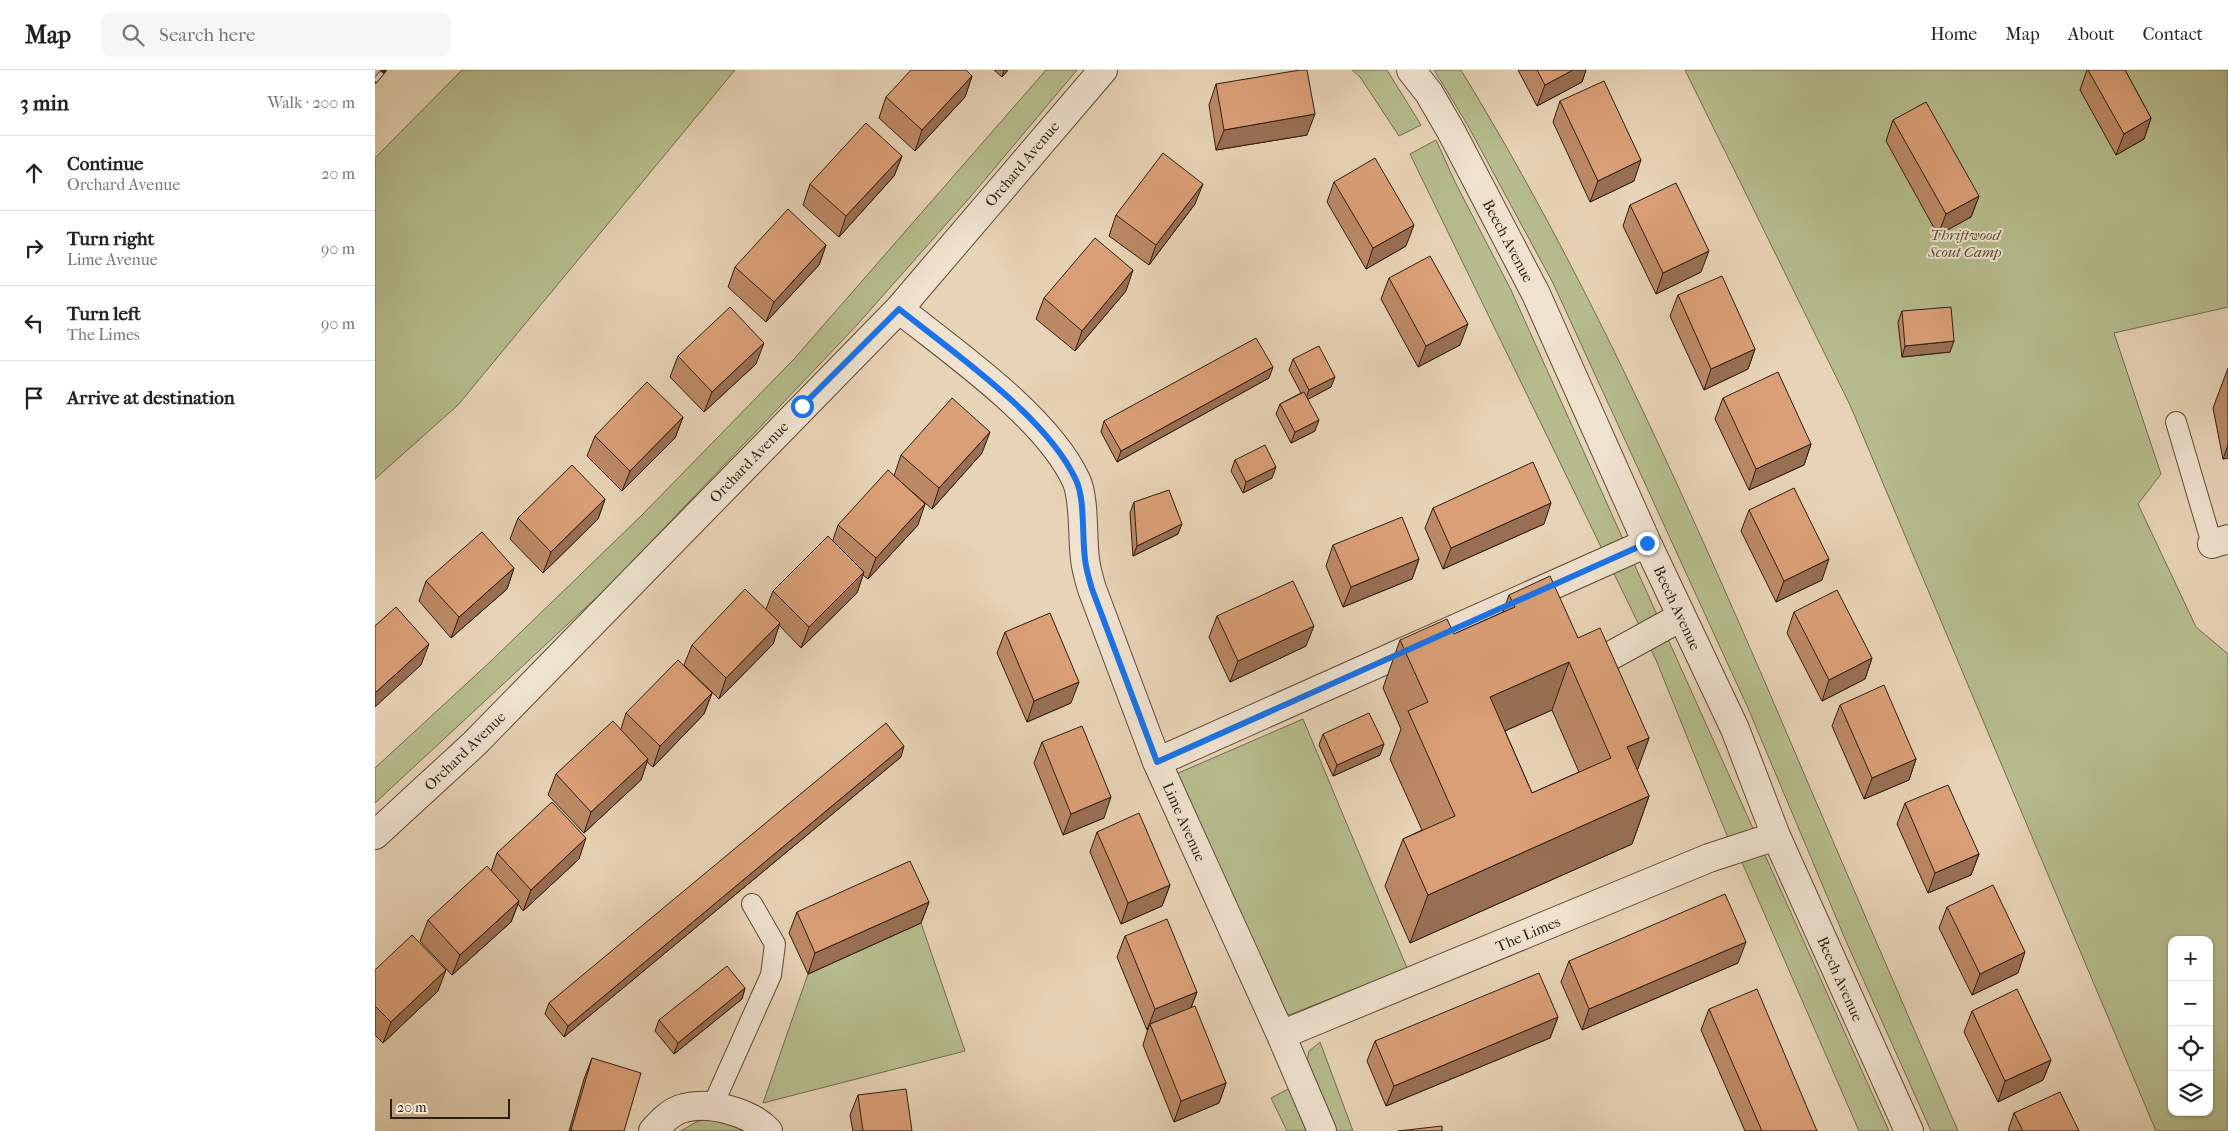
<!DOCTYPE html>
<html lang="en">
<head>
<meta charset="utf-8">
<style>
  :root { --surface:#fff; --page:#f6f6f6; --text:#222; --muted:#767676; --line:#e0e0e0 }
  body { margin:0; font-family:"IM FELL French Canon",serif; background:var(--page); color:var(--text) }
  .controls { position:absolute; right:15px; bottom:15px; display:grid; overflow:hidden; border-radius:10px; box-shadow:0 1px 4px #0004 }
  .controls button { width:45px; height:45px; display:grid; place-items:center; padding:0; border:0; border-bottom:1px solid var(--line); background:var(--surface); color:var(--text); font:25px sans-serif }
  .scale { position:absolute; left:15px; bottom:12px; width:120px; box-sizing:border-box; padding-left:5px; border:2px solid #2f1d0e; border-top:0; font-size:14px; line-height:18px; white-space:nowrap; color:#2f1d0e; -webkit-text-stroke:4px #efe2cf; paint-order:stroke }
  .stop { position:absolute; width:15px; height:15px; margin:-11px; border:4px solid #1a73e8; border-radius:50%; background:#fff }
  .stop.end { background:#1a73e8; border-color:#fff; box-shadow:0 1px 5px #0008 }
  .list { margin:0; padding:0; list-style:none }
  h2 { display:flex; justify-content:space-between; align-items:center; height:65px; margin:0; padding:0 20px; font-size:21px }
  h2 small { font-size:16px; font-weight:400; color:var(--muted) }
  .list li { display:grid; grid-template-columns:32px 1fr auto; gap:15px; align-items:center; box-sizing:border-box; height:75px; padding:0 20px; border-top:1px solid var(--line) }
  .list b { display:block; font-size:19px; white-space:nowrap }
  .list p { margin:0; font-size:16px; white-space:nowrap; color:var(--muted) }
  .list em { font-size:16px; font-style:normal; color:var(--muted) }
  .icon { flex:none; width:28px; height:28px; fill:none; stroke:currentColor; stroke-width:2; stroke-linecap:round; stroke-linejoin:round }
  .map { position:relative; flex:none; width:1853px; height:1061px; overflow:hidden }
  header { display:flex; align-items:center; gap:30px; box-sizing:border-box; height:70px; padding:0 25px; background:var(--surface); border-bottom:1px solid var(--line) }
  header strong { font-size:24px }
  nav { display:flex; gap:28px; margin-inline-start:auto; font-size:18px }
  .search { width:350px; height:45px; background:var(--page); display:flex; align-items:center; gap:12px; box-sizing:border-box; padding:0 18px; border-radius:10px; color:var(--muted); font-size:19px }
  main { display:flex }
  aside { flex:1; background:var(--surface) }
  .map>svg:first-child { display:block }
  .green { fill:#b6bc8d; stroke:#726c4e; fill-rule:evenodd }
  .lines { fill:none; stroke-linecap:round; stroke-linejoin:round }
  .service-casing { stroke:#5d4a38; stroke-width:22 }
  .minor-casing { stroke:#5d4a38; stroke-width:30 }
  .service { stroke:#efe2cf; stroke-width:20 }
  .minor { stroke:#efe2cf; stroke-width:28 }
  .rail-casing { stroke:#2f1d0e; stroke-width:5.5 }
  .rail { stroke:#efe2cf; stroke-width:4; stroke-dasharray:11; stroke-linecap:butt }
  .wall { fill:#bc8966; stroke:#2f1d0e; fill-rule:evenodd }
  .shaded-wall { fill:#996f53; stroke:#2f1d0e }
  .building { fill:#db9f77; stroke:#2f1d0e; fill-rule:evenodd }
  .route { stroke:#1a73e8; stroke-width:6 }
  .labels { text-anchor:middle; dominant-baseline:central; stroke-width:4; stroke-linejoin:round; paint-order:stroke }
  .street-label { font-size:15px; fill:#2f1d0e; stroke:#efe2cf }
  .park-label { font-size:15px; font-style:italic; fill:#584d34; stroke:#efe2cf }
</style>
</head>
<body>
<header>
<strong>Map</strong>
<div class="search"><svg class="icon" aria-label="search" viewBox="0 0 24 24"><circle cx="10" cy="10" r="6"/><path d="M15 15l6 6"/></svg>Search here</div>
<nav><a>Home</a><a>Map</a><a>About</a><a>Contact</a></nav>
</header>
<main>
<aside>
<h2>3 min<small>Walk · 200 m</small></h2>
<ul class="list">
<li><svg class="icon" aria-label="ahead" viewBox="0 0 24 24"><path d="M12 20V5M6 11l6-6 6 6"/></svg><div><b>Continue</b><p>Orchard Avenue</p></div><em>20 m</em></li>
<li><svg class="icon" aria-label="right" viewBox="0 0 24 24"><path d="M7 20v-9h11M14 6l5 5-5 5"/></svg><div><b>Turn right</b><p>Lime Avenue</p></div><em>90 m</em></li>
<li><svg class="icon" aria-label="left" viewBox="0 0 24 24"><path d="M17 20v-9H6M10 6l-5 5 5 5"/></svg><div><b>Turn left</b><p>The Limes</p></div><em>90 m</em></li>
<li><svg class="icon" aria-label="arrive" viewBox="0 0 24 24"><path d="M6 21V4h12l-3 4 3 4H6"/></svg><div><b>Arrive at destination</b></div></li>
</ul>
</aside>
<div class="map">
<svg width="1853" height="1061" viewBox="0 0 1853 1061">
  <rect width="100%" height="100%" fill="#e7d3b5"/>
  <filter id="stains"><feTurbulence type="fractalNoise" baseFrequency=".004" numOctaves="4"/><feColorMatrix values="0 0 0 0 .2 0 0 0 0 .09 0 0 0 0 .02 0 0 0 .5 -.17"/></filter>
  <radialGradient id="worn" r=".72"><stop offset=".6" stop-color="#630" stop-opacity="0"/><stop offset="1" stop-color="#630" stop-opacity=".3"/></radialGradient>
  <path class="green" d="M 87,0 L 360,0 L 83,335 L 0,409 L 0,88 Z
    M 671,0 L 702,0 L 597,125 L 481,256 L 236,514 L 0,733 L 0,698 L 116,591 L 267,445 L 419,289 Z
    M 977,0 L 1012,0 L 1046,55 L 1024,66 L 985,7 Z
    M 1059,0 L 1086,0 C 1206,196 1301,407 1392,617 C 1455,765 1519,913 1583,1061 L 1556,1061 L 1471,871 L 1373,638 L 1178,213 L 1092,54 Z
    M 1310,0 L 1853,0 L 1853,237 L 1739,263 L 1786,404 L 1763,434 L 1821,557 L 1853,584 L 1853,1061 L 1781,1061 L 1475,335 ZM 1797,870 L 1834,870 L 1834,1042 L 1797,1042 Z
    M 1061,70 L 1081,114 L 1136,220 L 1514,1061 L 1484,1061 L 1369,797 L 1353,768 L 1281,590 L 1035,84 Z
    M 928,649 L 1032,898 L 914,945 L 903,942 L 801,704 Z
    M 546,853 L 590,981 L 388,1033 L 433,904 Z
    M 945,972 L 978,1061 L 961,1061 L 932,993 L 934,981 Z
    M 915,1018 L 931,1061 L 912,1061 L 896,1028 Z
    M 338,1046 L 381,1061 L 306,1061 L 321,1052 Z"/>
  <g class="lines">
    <defs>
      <path id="service" d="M 1801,352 L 1837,474
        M 337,1037 L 396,905 L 400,874 L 377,834"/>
      <path id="minor" d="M 1036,0 L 1054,23 L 1076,61 L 1161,224 L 1272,473 L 1360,659 L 1401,766 L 1534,1061
        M 524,239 C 578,282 672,347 701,410 C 710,428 707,468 710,489 C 711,499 714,509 717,519 L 782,692 L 906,965 L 947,1061
        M 1837,474 L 1853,469
        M 1217,596 L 1306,547
        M 782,692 L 1272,473
        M 0,765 L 99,674 L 524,239 L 728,0
        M 906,965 L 1334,788 L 1401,766
        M 278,1061 C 286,1052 296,1041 309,1038 C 334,1031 375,1042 393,1061"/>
    </defs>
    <use href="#service" class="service-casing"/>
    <use href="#minor" class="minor-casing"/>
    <use href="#service" class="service"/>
    <use href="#minor" class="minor"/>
    <defs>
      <path id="rail" d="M 0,11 L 9,0"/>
    </defs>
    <use href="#rail" class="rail-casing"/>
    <use href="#rail" class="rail"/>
  </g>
  <path class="wall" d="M 619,0 L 633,0 L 627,7 Z
    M 1143,0 L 1211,0 L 1207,12 L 1162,36 Z
    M 1712,0 L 1750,0 L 1776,48 L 1769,69 L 1741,85 L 1705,20 Z
    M 597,6 L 590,27 L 540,81 L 504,48 L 511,27 Z
    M 841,14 L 932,65 L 841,80 L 834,35 Z
    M 1185,31 L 1259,111 L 1215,132 L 1178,52 Z
    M 1518,50 L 1604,126 L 1596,147 L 1563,165 L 1511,71 Z
    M 527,86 L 519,106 L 464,167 L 428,135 L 435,114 Z
    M 959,112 L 1031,176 L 991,199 L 952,132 Z
    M 820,134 L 774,195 L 734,166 L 741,145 Z
    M 1255,135 L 1326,202 L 1281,224 L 1248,156 Z
    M 451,175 L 444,195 L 391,252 L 353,217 L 360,197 Z
    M 1014,208 L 1085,275 L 1043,297 L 1006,229 Z
    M 751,221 L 700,281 L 661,249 L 669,228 Z
    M 1303,225 L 1380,279 L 1373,299 L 1329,320 L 1295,246 Z
    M 1527,241 L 1575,282 L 1527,287 L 1523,252 Z
    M 303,286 L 381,294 L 329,342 L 295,307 Z
    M 918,289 L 956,317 L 933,329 L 940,361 L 916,373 L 901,344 L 905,334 L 926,323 L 914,300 Z
    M 1853,298 L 1853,388 L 1848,389 L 1838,338 Z
    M 894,308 L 742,392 L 726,362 L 729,351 Z
    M 1348,328 L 1436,374 L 1429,395 L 1374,420 L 1340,349 Z
    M 308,347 L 300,368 L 247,421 L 212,386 L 220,366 Z
    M 607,383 L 557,439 L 519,406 L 543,455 L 493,509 L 488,505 L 482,523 L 426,578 L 404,555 L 398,574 L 344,629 L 309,595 L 317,575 L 391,539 L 398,521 L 458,470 L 463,455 L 519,406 L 526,385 Z
    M 860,390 L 897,408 L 868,423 L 856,401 Z
    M 230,429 L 223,449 L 168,503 L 135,469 L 143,448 Z
    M 759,432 L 803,464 L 758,486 L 755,443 Z
    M 1058,438 L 1169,454 L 1068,499 L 1050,458 Z
    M 1374,440 L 1447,510 L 1401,532 L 1366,461 Z
    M 958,475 L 1044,489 L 1037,509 L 968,537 L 951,496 Z
    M 139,498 L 132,519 L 76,568 L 44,531 L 51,511 Z
    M 1134,525 L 1203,568 L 1274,668 L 1262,700 L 1274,726 L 1257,774 L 1035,873 L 1010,816 L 1028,769 L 1047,760 L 1015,689 L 1026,659 L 1008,618 L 1025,570 L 1079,564 L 1128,542 ZM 1177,640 L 1204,702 L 1157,723 L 1130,661 Z
    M 1419,542 L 1497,588 L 1490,609 L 1447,631 L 1412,563 Z
    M 842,546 L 931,576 L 855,612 L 834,567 Z
    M 630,562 L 696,633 L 652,652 L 622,583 Z
    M 337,623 L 329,644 L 278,697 L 272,692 L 266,710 L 209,763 L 173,725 L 181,704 L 246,659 L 251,643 Z
    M 1465,635 L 1541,689 L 1534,710 L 1489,729 L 1457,656 Z
    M 948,664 L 1005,685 L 958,706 L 944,675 Z
    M 667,672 L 729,748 L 688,765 L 659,693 Z
    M 526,687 L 189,967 L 170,944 L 174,933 Z
    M 1530,733 L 1604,784 L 1596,805 L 1553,823 L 1522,754 Z
    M 722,762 L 795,815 L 787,836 L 746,854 L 715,782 Z
    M 122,783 L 204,789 L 148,841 L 143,834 L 136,852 L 77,905 L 45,871 L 53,850 L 116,801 Z
    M 554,832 L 546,853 L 433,904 L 414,863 L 422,842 Z
    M 1572,837 L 1643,903 L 1597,925 L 1564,858 Z
    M 750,866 L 822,922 L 816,938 L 851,1013 L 844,1033 L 799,1052 L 768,975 L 773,959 L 772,960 L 742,887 Z
    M 1194,891 L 1363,893 L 1207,960 L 1186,912 Z
    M 0,900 L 63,921 L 8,973 L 0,965 Z
    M 370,918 L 367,929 L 299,984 L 280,961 L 284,950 Z
    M 1334,939 L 1442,1061 L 1370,1061 L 1326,960 Z
    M 1597,941 L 1676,990 L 1668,1010 L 1623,1032 L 1589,962 Z
    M 1183,947 L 1175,968 L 1011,1036 L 992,991 L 1000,971 Z
    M 217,988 L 249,1061 L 194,1061 L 209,1009 Z
    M 483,1025 L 537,1061 L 478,1061 L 475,1045 Z
    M 1639,1043 L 1704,1061 L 1633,1061 Z"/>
  <path class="shaded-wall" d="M 629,0 L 633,0 L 627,7 Z
    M 1198,0 L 1211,0 L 1207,12 L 1162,36 L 1170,15 Z
    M 597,6 L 590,27 L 540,81 L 547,60 Z
    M 940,44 L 932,65 L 841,80 L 849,60 Z
    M 1776,48 L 1769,69 L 1741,85 L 1749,64 Z
    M 527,86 L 519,106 L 464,167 L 471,146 Z
    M 1266,90 L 1259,111 L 1215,132 L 1223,111 Z
    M 828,114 L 820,134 L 774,195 L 781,175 Z
    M 1604,126 L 1596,147 L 1563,165 L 1571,144 Z
    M 1039,155 L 1031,176 L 991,199 L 998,178 Z
    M 451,175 L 444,195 L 391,252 L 399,232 Z
    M 1334,181 L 1326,202 L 1281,224 L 1288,203 Z
    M 758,200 L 751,221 L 700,281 L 707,261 Z
    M 1093,254 L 1085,275 L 1043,297 L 1051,276 Z
    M 1579,271 L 1575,282 L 1527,287 L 1530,276 Z
    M 389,273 L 381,294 L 329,342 L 337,322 Z
    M 1380,279 L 1373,299 L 1329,320 L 1336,299 Z
    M 898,297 L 894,308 L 742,392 L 746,381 Z
    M 960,307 L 956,317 L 930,331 L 934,320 Z
    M 308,347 L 300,368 L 247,421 L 255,401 Z
    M 944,350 L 940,361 L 916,373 L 920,362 Z
    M 615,362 L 607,383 L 557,439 L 564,418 Z
    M 1436,374 L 1429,395 L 1374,420 L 1381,399 Z
    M 1853,375 L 1853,388 L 1848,389 Z
    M 901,397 L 897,408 L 868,423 L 871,412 Z
    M 230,429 L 223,449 L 168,503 L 176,482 Z
    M 1176,433 L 1169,454 L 1068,499 L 1076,478 Z
    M 550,434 L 543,455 L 493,509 L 501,488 Z
    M 807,454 L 803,464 L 758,486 L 762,476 Z
    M 1044,489 L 1037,509 L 968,537 L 976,517 Z
    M 1454,489 L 1447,510 L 1401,532 L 1409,511 Z
    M 139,498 L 132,519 L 76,568 L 84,547 Z
    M 489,502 L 482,523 L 426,578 L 434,557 Z
    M 405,553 L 398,574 L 344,629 L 351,608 Z
    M 939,556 L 931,576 L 855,612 L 863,591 Z
    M 54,574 L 46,595 L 0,637 L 0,623 Z
    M 1497,588 L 1490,609 L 1447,631 L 1454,610 Z
    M 1194,592 L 1177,640 L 1098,675 L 1115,627 Z
    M 704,612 L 696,633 L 652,652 L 659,631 Z
    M 337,623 L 329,644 L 278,697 L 285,676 Z
    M 1274,668 L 1257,715 L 1252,677 Z
    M 1009,674 L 1005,685 L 958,706 L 962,695 Z
    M 529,676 L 526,687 L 189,967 L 193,956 Z
    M 273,689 L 266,710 L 209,763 L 216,742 Z
    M 1541,689 L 1534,710 L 1489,729 L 1497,708 Z
    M 1274,726 L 1257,774 L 1035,873 L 1053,825 Z
    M 736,727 L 729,748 L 688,765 L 696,744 Z
    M 211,768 L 204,789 L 148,841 L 156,820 Z
    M 1604,784 L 1596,805 L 1553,823 L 1560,803 Z
    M 795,815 L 787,836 L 746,854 L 753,833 Z
    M 144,831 L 136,852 L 77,905 L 85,885 Z
    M 554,832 L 546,853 L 433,904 L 440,883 Z
    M 1371,872 L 1363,893 L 1207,960 L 1214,939 Z
    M 1650,882 L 1643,903 L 1597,925 L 1605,904 Z
    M 71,900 L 63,921 L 8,973 L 16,952 Z
    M 370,918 L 367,929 L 299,984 L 303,973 Z
    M 822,922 L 814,942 L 775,954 L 773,959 L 772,960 L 780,939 Z
    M 1183,947 L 1175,968 L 1011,1036 L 1019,1016 Z
    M 1676,990 L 1668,1010 L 1623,1032 L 1630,1011 Z
    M 851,1013 L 844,1033 L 799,1052 L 806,1031 Z"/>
  <path class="building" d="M 536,0 L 591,0 L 597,6 L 547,60 L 511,27 Z
    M 925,0 L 932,0 L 940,44 L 849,60 L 841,14 Z
    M 1162,0 L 1198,0 L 1170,15 Z
    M 1713,0 L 1750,0 L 1776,48 L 1749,64 Z
    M 1229,11 L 1266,90 L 1223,111 L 1185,31 Z
    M 1551,32 L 1604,126 L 1571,144 L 1518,50 Z
    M 491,53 L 527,86 L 471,146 L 435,114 Z
    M 788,83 L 828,114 L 781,175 L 741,145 Z
    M 1000,88 L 1039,155 L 998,178 L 959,112 Z
    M 1301,113 L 1334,181 L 1288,203 L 1255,135 Z
    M 413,139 L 451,175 L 399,232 L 360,197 Z
    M 720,168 L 758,200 L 707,261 L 669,228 Z
    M 1055,186 L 1093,254 L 1051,276 L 1014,208 Z
    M 1347,206 L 1380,279 L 1336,299 L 1303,225 Z
    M 355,237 L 389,273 L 337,322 L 303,286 Z
    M 1576,237 L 1579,271 L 1530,276 L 1527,241 Z
    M 881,268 L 898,297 L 746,381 L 729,351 Z
    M 944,276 L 960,307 L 934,320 L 918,289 Z
    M 1403,302 L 1436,374 L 1381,399 L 1348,328 Z
    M 272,312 L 308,347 L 255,401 L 220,366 Z
    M 929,322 L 944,350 L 920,362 L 905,334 Z
    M 577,328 L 615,362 L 564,418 L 526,385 Z
    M 890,375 L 901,397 L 871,412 L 860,390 Z
    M 1158,392 L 1176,433 L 1076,478 L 1058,438 Z
    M 197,395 L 230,429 L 176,482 L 143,448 Z
    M 513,400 L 550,434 L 501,488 L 463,455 Z
    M 1419,418 L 1454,489 L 1409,511 L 1374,440 Z
    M 794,420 L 807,454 L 762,476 L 759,432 Z
    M 1027,447 L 1044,489 L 976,517 L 958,475 Z
    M 107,462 L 139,498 L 84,547 L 51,511 Z
    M 453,466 L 489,502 L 434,557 L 398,521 Z
    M 1175,506 L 1203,568 L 1225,558 L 1274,668 L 1252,677 L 1274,726 L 1053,825 L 1028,769 L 1080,746 L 1033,641 L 1053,632 L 1025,570 L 1072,549 L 1079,564 L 1140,537 L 1134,525 ZM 1194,592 L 1236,688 L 1157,723 L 1115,627 Z
    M 918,511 L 939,556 L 863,591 L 842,546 Z
    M 370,519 L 405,553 L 351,608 L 317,575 Z
    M 1462,520 L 1497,588 L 1454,610 L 1419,542 Z
    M 21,537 L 54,574 L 0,623 L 0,556 Z
    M 675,543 L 704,612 L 659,631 L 630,562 Z
    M 303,590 L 337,623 L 285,676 L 251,643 Z
    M 1509,615 L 1541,689 L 1497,708 L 1465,635 Z
    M 994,643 L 1009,674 L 962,695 L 948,664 Z
    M 238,651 L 273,689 L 216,742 L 181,704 Z
    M 511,653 L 529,676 L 193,956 L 174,933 Z
    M 707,656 L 736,727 L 696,744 L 667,672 Z
    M 1573,715 L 1604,784 L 1560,803 L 1530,733 Z
    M 177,732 L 211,768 L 156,820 L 122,783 Z
    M 764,743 L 795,815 L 753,833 L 722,762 Z
    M 535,791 L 554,832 L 440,883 L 422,842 Z
    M 112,796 L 144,831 L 85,885 L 53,850 Z
    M 1618,815 L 1650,882 L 1605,904 L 1572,837 Z
    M 1350,824 L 1371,872 L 1214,939 L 1194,891 Z
    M 792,849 L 822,922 L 780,939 L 750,866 Z
    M 37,865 L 71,900 L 16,952 L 0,936 L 0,900 Z
    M 352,896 L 370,918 L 303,973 L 284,950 Z
    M 1164,903 L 1183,947 L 1019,1016 L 1000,971 Z
    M 1382,919 L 1442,1061 L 1387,1061 L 1334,939 Z
    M 1642,919 L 1676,990 L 1630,1011 L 1597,941 Z
    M 820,936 L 851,1013 L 806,1031 L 775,954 Z
    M 217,988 L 266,1003 L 249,1061 L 199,1061 L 196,1060 Z
    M 531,1019 L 537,1061 L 488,1061 L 483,1025 Z
    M 1685,1022 L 1704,1061 L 1648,1061 L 1639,1043 Z
    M 1067,1056 L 1067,1061 L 1023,1061 Z"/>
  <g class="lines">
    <path class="route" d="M 427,336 L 524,239 C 578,282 672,347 701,410 C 710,428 707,468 710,489 C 711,499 714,509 717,519 L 782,692 L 1272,473"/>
  </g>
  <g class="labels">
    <g class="street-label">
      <text transform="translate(647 94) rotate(-50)">Orchard Avenue</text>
      <text transform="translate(1133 171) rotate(62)">Beech Avenue</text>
      <text transform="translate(374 392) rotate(-46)">Orchard Avenue</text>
      <text transform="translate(1302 538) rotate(65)">Beech Avenue</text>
      <text transform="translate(90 681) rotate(-44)">Orchard Avenue</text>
      <text transform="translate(809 752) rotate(66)">Lime Avenue</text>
      <text transform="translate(1153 864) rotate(-23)">The Limes</text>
      <text transform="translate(1465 909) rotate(66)">Beech Avenue</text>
    </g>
    <g class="park-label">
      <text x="1590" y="165">Thriftwood<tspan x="1590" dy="17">Scout Camp</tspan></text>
    </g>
  </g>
  <rect width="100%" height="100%" filter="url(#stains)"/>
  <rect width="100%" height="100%" fill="url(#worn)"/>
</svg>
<div class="controls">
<button>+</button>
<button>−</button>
<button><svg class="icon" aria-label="locate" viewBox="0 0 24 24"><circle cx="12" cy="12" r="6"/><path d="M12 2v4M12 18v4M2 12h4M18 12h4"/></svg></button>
<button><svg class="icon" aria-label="layers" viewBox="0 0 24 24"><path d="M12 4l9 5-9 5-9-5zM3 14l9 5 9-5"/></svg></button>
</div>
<div class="scale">20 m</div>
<div class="stop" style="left:427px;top:336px"></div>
<div class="stop end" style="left:1272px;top:473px"></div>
</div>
</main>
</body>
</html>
